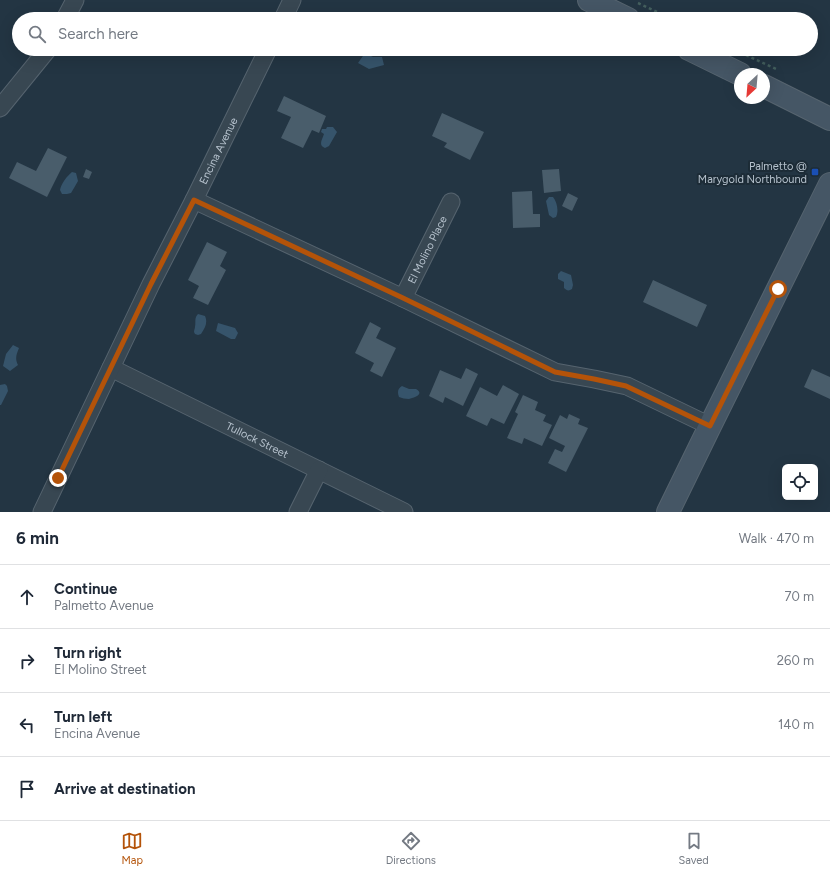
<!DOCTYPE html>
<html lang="en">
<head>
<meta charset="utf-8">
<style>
  :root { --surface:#fff; --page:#f6f6f7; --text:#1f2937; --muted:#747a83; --line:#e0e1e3; --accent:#b45309 }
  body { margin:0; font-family:Figtree,sans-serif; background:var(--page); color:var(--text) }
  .controls { position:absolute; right:12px; bottom:12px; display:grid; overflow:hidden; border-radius:6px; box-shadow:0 4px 16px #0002 }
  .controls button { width:36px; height:36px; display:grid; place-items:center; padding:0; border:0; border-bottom:1px solid var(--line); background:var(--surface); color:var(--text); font:20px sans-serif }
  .compass { position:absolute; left:734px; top:68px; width:36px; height:36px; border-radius:50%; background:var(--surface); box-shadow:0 4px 16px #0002; rotate:206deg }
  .stop { position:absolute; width:12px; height:12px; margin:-9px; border:3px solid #b45309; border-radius:50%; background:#fff }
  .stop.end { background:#b45309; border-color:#fff; box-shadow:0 1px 4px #0008 }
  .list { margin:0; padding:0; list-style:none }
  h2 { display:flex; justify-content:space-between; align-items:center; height:52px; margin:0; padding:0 16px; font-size:17px }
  h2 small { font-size:13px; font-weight:400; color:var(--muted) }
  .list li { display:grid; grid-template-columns:26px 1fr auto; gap:12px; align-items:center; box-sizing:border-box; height:64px; padding:0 16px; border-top:1px solid var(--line) }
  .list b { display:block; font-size:15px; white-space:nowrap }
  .list p { margin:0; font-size:13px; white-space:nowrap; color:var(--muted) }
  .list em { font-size:13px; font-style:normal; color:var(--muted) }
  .icon { flex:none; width:22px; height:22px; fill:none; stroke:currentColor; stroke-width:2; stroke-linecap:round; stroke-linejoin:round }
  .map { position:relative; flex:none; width:830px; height:512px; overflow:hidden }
  .search { position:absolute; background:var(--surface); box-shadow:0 4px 16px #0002; left:12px; right:12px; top:12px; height:44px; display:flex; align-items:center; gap:10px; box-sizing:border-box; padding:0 14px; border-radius:22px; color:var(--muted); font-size:15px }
  .sheet { height:308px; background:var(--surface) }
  nav { display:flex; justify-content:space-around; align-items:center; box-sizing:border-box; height:56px; border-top:1px solid var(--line); background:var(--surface); font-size:11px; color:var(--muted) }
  nav a { display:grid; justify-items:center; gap:2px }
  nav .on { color:var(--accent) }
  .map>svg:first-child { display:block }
  .water { fill:#36546b }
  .building { fill:#495d6b }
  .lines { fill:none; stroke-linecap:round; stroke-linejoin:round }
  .street-casing { stroke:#56646f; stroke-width:19 }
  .secondary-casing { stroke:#56646f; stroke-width:24 }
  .path { stroke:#445f5e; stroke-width:2.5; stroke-dasharray:3 3; stroke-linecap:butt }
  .street { stroke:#384752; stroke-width:17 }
  .secondary { stroke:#455665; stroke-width:22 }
  .route { stroke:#b45309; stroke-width:5 }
  .transit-dot { fill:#1a4fb4; stroke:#1d2c37; stroke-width:1.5 }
  .labels { text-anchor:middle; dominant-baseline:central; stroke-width:4; stroke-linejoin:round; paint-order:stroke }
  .street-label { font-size:11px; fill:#b5c1cc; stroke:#1d2c37 }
  .poi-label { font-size:11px; fill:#b5c1cc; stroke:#1d2c37; text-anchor:end }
</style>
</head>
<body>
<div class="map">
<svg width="830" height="512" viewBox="0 0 830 512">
  <rect width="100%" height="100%" fill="#233543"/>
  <path class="water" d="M 365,53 L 373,57 L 382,57 L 384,65 L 369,69 L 358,63 Z
    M 327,127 L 333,127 L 337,132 L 329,146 L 325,148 C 318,145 322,140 324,134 L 321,132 L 322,129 L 326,129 Z
    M 72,172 L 76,173 L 78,181 L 74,188 L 71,193 L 67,194 L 62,194 L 60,190 C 61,184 67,176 72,172 Z
    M 549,197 L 553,197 C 557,202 559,211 556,217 L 553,218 L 549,215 L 546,201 Z
    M 561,271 L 571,275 L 573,285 L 572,289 C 569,291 567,291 564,288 L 564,282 L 558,279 L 558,274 Z
    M 198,314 L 205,316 C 208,323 205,328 201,334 L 198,335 L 195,334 L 194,332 C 194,330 195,328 195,327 C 196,322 194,318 198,314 Z
    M 218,323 L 235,328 L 238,333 L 235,339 L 231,339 L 216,331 Z
    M 13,345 L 19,348 C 16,355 15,359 18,365 L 10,371 L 3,366 L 6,354 Z
    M 5,384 L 7,386 L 8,391 L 1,405 L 0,405 L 0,385 Z
    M 402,386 C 404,387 407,388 409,389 C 410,389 415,389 416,389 C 425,394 414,398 409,399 C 405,399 402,398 399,397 C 397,392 398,388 402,386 Z"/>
  <path class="building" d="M 284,96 L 326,116 L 319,133 L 312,130 L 303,148 L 281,138 L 291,117 L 277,111 Z
    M 442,113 L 484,132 L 470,160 L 444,147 L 447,143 L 432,136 Z
    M 48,148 L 67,157 L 47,197 L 9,178 L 17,162 L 36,171 Z
    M 86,169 L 92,172 L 89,179 L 83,177 Z
    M 559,169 L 561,191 L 544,193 L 542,170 Z
    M 532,191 L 533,214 L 540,214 L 540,227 L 513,228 L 512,192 Z
    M 568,193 L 578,198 L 572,211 L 562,206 Z
    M 207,242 L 227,252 L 220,266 L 226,270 L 208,305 L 193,298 L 199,286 L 188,280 Z
    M 653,280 L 707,305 L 697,327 L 643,302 Z
    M 370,322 L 381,328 L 376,338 L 396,348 L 382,377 L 370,371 L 374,363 L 355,353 Z
    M 466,368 L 478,374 L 463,406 L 445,397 L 443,403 L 429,396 L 440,370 L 461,379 Z
    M 812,369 L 830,377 L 830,399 L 804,387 Z
    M 503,385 L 519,394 L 504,424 L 491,418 L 487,426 L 466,416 L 480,387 L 497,396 Z
    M 523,395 L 538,402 L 535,410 L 546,415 L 543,421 L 552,425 L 542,446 L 524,438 L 522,444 L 507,438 L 518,414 L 515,412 Z
    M 569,414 L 580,419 L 578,424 L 588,428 L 566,472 L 548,463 L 555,449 L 562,452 L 565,446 L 549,438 L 560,415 L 567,419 Z"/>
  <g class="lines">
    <defs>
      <g id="street">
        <path d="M 65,19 L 75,0"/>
        <path d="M 283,19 L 292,0"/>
        <path d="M 0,108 L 48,49"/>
        <path d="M 194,200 L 403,298 L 555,372 L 594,379 L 627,386 L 710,426"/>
        <path id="s1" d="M 403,298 L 451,202"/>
        <path id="s2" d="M 111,368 L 404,512"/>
        <path id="s3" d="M 42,512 L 151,284 L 194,200 L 268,49"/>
        <path d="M 298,512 L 319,470"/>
      </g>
      <path id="secondary" d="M 589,0 L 628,19
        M 689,49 L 740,74
        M 764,86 L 830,119
        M 668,512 L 710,426 L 830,184"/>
    </defs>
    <use href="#street" class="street-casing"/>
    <use href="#secondary" class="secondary-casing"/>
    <path class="path" d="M 638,3 L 672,19
      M 746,55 L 776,69"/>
    <use href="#street" class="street"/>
    <use href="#secondary" class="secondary"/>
  </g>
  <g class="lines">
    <path class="route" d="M 58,478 L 151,284 L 194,200 L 403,298 L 555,372 L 594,379 L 626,386 L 710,426 L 778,289"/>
  </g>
  <rect class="transit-dot" x="811" y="168" width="8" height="8" rx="2"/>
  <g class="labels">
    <g class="street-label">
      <text stroke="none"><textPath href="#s3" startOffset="402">Encina Avenue</textPath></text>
      <text stroke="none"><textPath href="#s1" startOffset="54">El Molino Place</textPath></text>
      <text stroke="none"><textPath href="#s2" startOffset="163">Tullock Street</textPath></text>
    </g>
    <g class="poi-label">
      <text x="807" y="166">Palmetto @<tspan x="807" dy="13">Marygold Northbound</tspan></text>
    </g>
  </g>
</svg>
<div class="controls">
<button><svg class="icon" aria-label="locate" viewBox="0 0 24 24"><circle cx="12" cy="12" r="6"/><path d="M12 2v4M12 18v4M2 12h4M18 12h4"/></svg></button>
</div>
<svg class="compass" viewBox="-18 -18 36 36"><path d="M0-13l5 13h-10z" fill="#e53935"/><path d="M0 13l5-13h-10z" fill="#747a83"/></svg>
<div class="stop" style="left:778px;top:289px"></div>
<div class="stop end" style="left:58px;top:478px"></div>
<div class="search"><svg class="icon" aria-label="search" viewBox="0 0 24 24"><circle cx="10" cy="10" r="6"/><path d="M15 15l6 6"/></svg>Search here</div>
</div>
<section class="sheet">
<h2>6 min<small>Walk · 470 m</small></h2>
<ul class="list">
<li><svg class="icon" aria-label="ahead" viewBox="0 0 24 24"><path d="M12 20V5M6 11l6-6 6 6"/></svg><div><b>Continue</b><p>Palmetto Avenue</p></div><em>70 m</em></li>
<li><svg class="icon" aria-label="right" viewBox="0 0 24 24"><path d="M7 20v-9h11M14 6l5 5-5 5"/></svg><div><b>Turn right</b><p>El Molino Street</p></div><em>260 m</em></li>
<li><svg class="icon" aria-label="left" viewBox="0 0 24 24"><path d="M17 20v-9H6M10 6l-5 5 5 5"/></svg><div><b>Turn left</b><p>Encina Avenue</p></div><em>140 m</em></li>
<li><svg class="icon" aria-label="arrive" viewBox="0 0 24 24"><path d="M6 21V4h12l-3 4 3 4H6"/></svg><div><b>Arrive at destination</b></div></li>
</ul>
</section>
<nav>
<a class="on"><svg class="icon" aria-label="map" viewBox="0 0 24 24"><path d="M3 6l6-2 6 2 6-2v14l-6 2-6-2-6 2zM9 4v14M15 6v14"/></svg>Map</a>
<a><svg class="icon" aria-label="directions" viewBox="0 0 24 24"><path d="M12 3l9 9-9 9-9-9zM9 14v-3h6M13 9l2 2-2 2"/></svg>Directions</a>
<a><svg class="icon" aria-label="saved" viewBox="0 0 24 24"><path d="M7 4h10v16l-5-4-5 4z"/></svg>Saved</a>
</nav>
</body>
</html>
